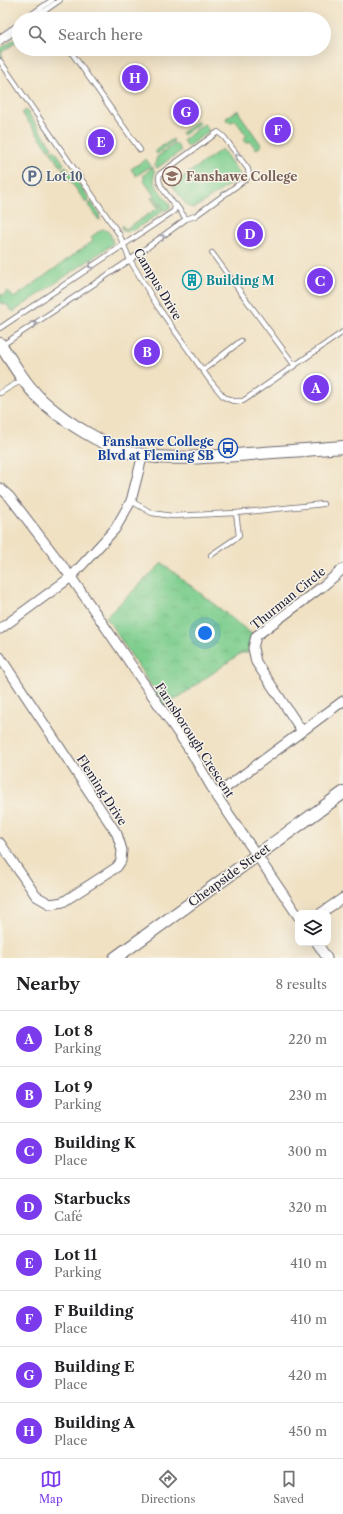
<!DOCTYPE html>
<html lang="en">
<head>
<meta charset="utf-8">
<style>
  :root { --surface:#fff; --page:#f6f6f6; --text:#202124; --muted:#757577; --line:#e0e0e0; --accent:#7c3aed }
  body { margin:0; font-family:"Libre Caslon Text",serif; background:var(--page); color:var(--text) }
  .controls { position:absolute; right:12px; bottom:12px; display:grid; overflow:hidden; border-radius:8px; box-shadow:0 4px 16px #0002 }
  .controls button { width:36px; height:36px; display:grid; place-items:center; padding:0; border:0; border-bottom:1px solid var(--line); background:var(--surface); color:var(--text); font:20px sans-serif }
  .you { position:absolute; left:205px; top:633px; width:14px; height:14px; margin:-10px; border:3px solid #fff; border-radius:50%; background:#1a73e8; box-shadow:0 0 0 6px #1a73e833 }
  .badge { display:grid; place-items:center; width:26px; height:26px; border-radius:50%; background:var(--accent); color:#fff; font-size:13px; font-weight:700 }
  .pin { position:absolute; translate:-50% -50%; border:2px solid #fff; box-shadow:0 1px 4px #0006 }
  .list { margin:0; padding:0; list-style:none }
  h2 { display:flex; justify-content:space-between; align-items:center; height:52px; margin:0; padding:0 16px; font-size:17px }
  h2 small { font-size:13px; font-weight:400; color:var(--muted) }
  .list li { display:grid; grid-template-columns:26px 1fr auto; gap:12px; align-items:center; box-sizing:border-box; height:56px; padding:0 16px; border-top:1px solid var(--line) }
  .list b { display:block; font-size:15px; white-space:nowrap }
  .list p { margin:0; font-size:13px; white-space:nowrap; color:var(--muted) }
  .list em { font-size:13px; font-style:normal; color:var(--muted) }
  .icon { flex:none; width:22px; height:22px; fill:none; stroke:currentColor; stroke-width:2; stroke-linecap:round; stroke-linejoin:round }
  .map { position:relative; flex:none; width:343px; height:958px; overflow:hidden }
  .search { position:absolute; background:var(--surface); box-shadow:0 4px 16px #0002; left:12px; right:12px; top:12px; height:44px; display:flex; align-items:center; gap:10px; box-sizing:border-box; padding:0 14px; border-radius:22px; color:var(--muted); font-size:15px }
  .sheet { height:500px; background:var(--surface) }
  nav { display:flex; justify-content:space-around; align-items:center; box-sizing:border-box; height:56px; border-top:1px solid var(--line); background:var(--surface); font-size:11px; color:var(--muted) }
  nav a { display:grid; justify-items:center; gap:2px }
  nav .on { color:var(--accent) }
  .map>svg:first-child { display:block }
  .grass { fill:#7ece8e; stroke:#507864 }
  .park { fill:url(#park-crowns); stroke:#507864 }
  .lines { fill:none; stroke-linecap:round; stroke-linejoin:round }
  .service-casing { stroke:#6a656b; stroke-width:6 }
  .minor-casing { stroke:#6a656b; stroke-width:11 }
  .tertiary-casing { stroke:#6a656b; stroke-width:14 }
  .service { stroke:#fff; stroke-width:4.5 }
  .minor { stroke:#fff; stroke-width:9 }
  .tertiary { stroke:#fff; stroke-width:12 }
  .oneway { stroke:#9c9ca7 }
  .labels { text-anchor:middle; dominant-baseline:central; stroke-width:3; stroke-linejoin:round; paint-order:stroke }
  .service-label { font-size:12px; font-weight:bold; fill:#4e5e75; stroke:#f7f3e8; text-anchor:start }
  .education-label { font-size:12px; font-weight:bold; fill:#785e54; stroke:#f7f3e8; text-anchor:start }
  .culture-label { font-size:12px; font-weight:bold; fill:#0d838f; stroke:#f7f3e8; text-anchor:start }
  .street-label { font-size:12px; fill:#22223b; stroke:#f7f3e8 }
  .transit-label { font-size:12px; font-weight:bold; fill:#164399; stroke:#f7f3e8; text-anchor:end }
</style>
</head>
<body>
<div class="map">
<svg width="343" height="958" viewBox="0 0 343 958">
  <defs>
    <pattern id="park-crowns" width="20" height="18" patternUnits="userSpaceOnUse"><rect width="20" height="18" fill="#7ece8e"/><path d="M2 6a3 3 0 1 1 6 0M12 15a3 3 0 1 1 6 0" fill="none" stroke="#6db17b"/></pattern>
  </defs>
  <rect width="100%" height="100%" fill="#f7f3e8"/>
  <filter id="ink" filterUnits="userSpaceOnUse"><feTurbulence type="fractalNoise" baseFrequency=".025" numOctaves="2"/><feDisplacementMap in="SourceGraphic" scale="8" xChannelSelector="R" yChannelSelector="G"/><feConvolveMatrix kernelMatrix="1 2 1 2 8 2 1 2 1" color-interpolation-filters="sRGB"/></filter>
  <filter id="wash" filterUnits="userSpaceOnUse"><feTurbulence type="fractalNoise" baseFrequency=".012" numOctaves="4" result="noise"/><feDisplacementMap in="SourceGraphic" scale="16" xChannelSelector="R" yChannelSelector="G"/><feGaussianBlur stdDeviation="0.9" result="paint"/><feColorMatrix in="noise" values="0 0 0 0 0 0 0 0 0 0 0 0 0 0 0 0 0 1.4 0 .05"/><feComposite in="paint" operator="in"/></filter>
  <g filter="url(#wash)">
    <rect width="100%" height="100%" fill="#f0e1c3"/>
    <path class="grass" d="M 19,36 L 19,40 L 1,53 L 3,57 L 1,58 L 0,49 Z
      M 26,110 L 52,147 L 49,150 L 22,113 Z
      M 239,110 L 240,112 L 239,113 L 262,146 L 256,149 L 250,141 L 246,143 L 243,139 L 247,136 L 235,120 L 232,122 L 226,121 L 227,117 Z
      M 198,121 L 198,125 L 182,135 L 181,133 Z
      M 204,124 L 209,131 L 187,147 L 183,140 Z
      M 173,139 L 174,141 L 157,154 L 155,151 Z
      M 176,143 L 181,151 L 157,168 L 155,164 L 157,157 Z
      M 54,149 L 64,164 L 61,167 L 50,151 Z
      M 222,149 L 240,175 L 241,177 L 198,206 L 194,208 L 187,206 L 172,185 Z
      M 146,159 L 151,166 L 136,176 L 131,169 Z
      M 66,166 L 90,200 L 86,203 L 62,169 Z
      M 152,167 L 155,172 C 150,183 163,195 170,204 L 170,208 L 165,211 L 144,181 L 144,175 Z
      M 153,197 L 163,211 L 136,229 L 128,231 L 127,232 L 122,230 L 122,226 L 123,226 L 126,229 L 158,208 L 151,198 Z
      M 91,202 L 99,213 L 100,220 L 98,219 L 88,205 Z
      M 102,229 C 110,230 112,237 113,244 L 13,312 L 6,304 L 0,303 L 0,293 L 2,296 L 8,291 L 14,298 L 93,241 L 91,237 Z"/>
    <path class="park" d="M 162,563 L 253,635 L 248,647 L 248,653 L 241,653 L 165,707 L 106,617 Z"/>
  </g>
  <g filter="url(#ink)">
    <g class="lines">
      <defs>
        <path id="service" d="M 41,10 L 48,19
          M 25,19 L 52,0
          M 33,19 L 60,0
          M 0,37 L 19,24
          M 0,42 L 19,29
          M 69,49 L 140,150
          M 0,61 L 119,234 L 130,260 L 158,307 L 211,382 L 224,397 L 233,401 L 243,401 L 343,332
          M 176,205 L 186,219
          M 212,253 L 295,366
          M 0,328 L 174,211 L 175,207 C 171,197 155,185 160,174 L 218,132 L 224,137 L 248,169 L 249,176 L 246,179 L 195,216 L 186,219 L 130,260 L 1,346
          M 203,370 L 241,341
          M 0,393 L 22,380
          M 131,501 L 152,513 L 172,516 L 236,513 L 323,504
          M 211,555 L 239,536 L 236,513"/>
        <path id="minor" d="M 0,488 L 9,496 L 71,577 L 191,752 L 216,795 L 298,916
          M 0,629 L 71,577 L 115,529 L 131,501 L 143,454
          M 0,657 L 117,834 L 122,850 L 121,861 L 117,867 L 63,902 L 50,904 L 36,896 L 0,843
          M 302,731 L 256,662 L 253,648 L 256,636 L 323,586 L 343,569
          M 216,795 L 343,701
          M 321,913 L 343,898
          M 317,943 L 327,958"/>
        <path id="tertiary" d="M 0,344 C 14,365 28,390 48,406 C 69,424 100,443 126,451 C 162,462 201,457 237,455 C 273,452 308,450 343,447
          M 115,958 L 343,793"/>
      </defs>
      <use href="#service" class="service-casing"/>
      <use href="#minor" class="minor-casing"/>
      <use href="#tertiary" class="tertiary-casing"/>
      <use href="#service" class="service"/>
      <use href="#minor" class="minor"/>
      <use href="#tertiary" class="tertiary"/>
    </g>
    <defs><path id="oneway-chevron" d="M-2-3.5L2.5 0L-2 3.5" fill="none" stroke-width="1.6" stroke-linecap="round" stroke-linejoin="round"/></defs>
    <g class="oneway">
      <use href="#oneway-chevron" transform="translate(238 156) rotate(-126)"/>
      <use href="#oneway-chevron" transform="translate(162 237) rotate(-36)"/>
      <use href="#oneway-chevron" transform="translate(91 266) rotate(146)"/>
      <use href="#oneway-chevron" transform="translate(34 324) rotate(-34)"/>
    </g>
  </g>
  <defs>
    <symbol id="parking-ring" viewBox="-11 -11 22 22"><circle r="9.5" fill="#f7f3e8" stroke="#5c6f8a" stroke-width="1.5"/><path d="M-3.5-5.5H1a3.5 3.5 0 0 1 0 7H-1V5.5H-3.5ZM-1-3.4V-.6H.8a1.4 1.4 0 0 0 0-2.8Z" fill="#5c6f8a"/></symbol>
    <symbol id="university-ring" viewBox="-11 -11 22 22"><circle r="9.5" fill="#f7f3e8" stroke="#8d6e63" stroke-width="1.5"/><path d="M0-5L7-2L0 1L-7-2ZM-4 1L0 2.5L4 1V4Q0 6-4 4Z" fill="#8d6e63"/></symbol>
    <symbol id="building-ring" viewBox="-11 -11 22 22"><circle r="9.5" fill="#f7f3e8" stroke="#0f9aa8" stroke-width="1.5"/><path d="M-4-6H4V6H1V3H-1V6H-4ZM-2.5-4.3h1.7v1.8h-1.7ZM.8-4.3h1.7v1.8H.8ZM-2.5-1h1.7V.8h-1.7ZM.8-1h1.7V.8H.8Z" fill="#0f9aa8"/></symbol>
    <symbol id="bus-ring" viewBox="-11 -11 22 22"><circle r="9.5" fill="#f7f3e8" stroke="#1a4fb4" stroke-width="1.5"/><path d="M-5-6H5V4H4V6H2V4H-2V6H-4V4H-5ZM-3.5-4V0h7V-4ZM-3.5 1.2v1.5H-2V1.2ZM2 1.2v1.5H3.5V1.2Z" fill="#1a4fb4"/></symbol>
  </defs>
  <g fill-rule="evenodd">
    <use href="#parking-ring" x="21" y="165" width="22" height="22"/>
    <use href="#university-ring" x="161" y="165" width="22" height="22"/>
    <use href="#building-ring" x="181" y="269" width="22" height="22"/>
    <use href="#bus-ring" x="217" y="437" width="22" height="22"/>
  </g>
  <g class="labels">
    <g class="service-label">
      <text x="46" y="176">Lot 10</text>
    </g>
    <g class="education-label">
      <text x="186" y="176">Fanshawe College</text>
    </g>
    <g class="culture-label">
      <text x="206" y="280">Building M</text>
    </g>
    <g class="street-label">
      <text transform="translate(158 284) rotate(59)">Campus Drive</text>
      <text transform="translate(288 598) rotate(-39)">Thurman Circle</text>
      <text transform="translate(195 740) rotate(57)">Farnsborough Crescent</text>
      <text transform="translate(102 790) rotate(57)">Fleming Drive</text>
      <text transform="translate(229 875) rotate(-36)">Cheapside Street</text>
    </g>
    <g class="transit-label">
      <text x="214" y="441">Fanshawe College<tspan x="214" dy="14">Blvd at Fleming SB</tspan></text>
    </g>
  </g>
</svg>
<div class="controls">
<button><svg class="icon" aria-label="layers" viewBox="0 0 24 24"><path d="M12 4l9 5-9 5-9-5zM3 14l9 5 9-5"/></svg></button>
</div>
<div class="you"></div>
<div class="pin badge" style="left:316px;top:388px">A</div>
<div class="pin badge" style="left:147px;top:352px">B</div>
<div class="pin badge" style="left:320px;top:281px">C</div>
<div class="pin badge" style="left:250px;top:234px">D</div>
<div class="pin badge" style="left:101px;top:142px">E</div>
<div class="pin badge" style="left:278px;top:130px">F</div>
<div class="pin badge" style="left:186px;top:112px">G</div>
<div class="pin badge" style="left:135px;top:78px">H</div>
<div class="search"><svg class="icon" aria-label="search" viewBox="0 0 24 24"><circle cx="10" cy="10" r="6"/><path d="M15 15l6 6"/></svg>Search here</div>
</div>
<section class="sheet">
<h2>Nearby<small>8 results</small></h2>
<ul class="list">
<li><span class="badge">A</span><div><b>Lot 8</b><p>Parking</p></div><em>220 m</em></li>
<li><span class="badge">B</span><div><b>Lot 9</b><p>Parking</p></div><em>230 m</em></li>
<li><span class="badge">C</span><div><b>Building K</b><p>Place</p></div><em>300 m</em></li>
<li><span class="badge">D</span><div><b>Starbucks</b><p>Café</p></div><em>320 m</em></li>
<li><span class="badge">E</span><div><b>Lot 11</b><p>Parking</p></div><em>410 m</em></li>
<li><span class="badge">F</span><div><b>F Building</b><p>Place</p></div><em>410 m</em></li>
<li><span class="badge">G</span><div><b>Building E</b><p>Place</p></div><em>420 m</em></li>
<li><span class="badge">H</span><div><b>Building A</b><p>Place</p></div><em>450 m</em></li>
</ul>
</section>
<nav>
<a class="on"><svg class="icon" aria-label="map" viewBox="0 0 24 24"><path d="M3 6l6-2 6 2 6-2v14l-6 2-6-2-6 2zM9 4v14M15 6v14"/></svg>Map</a>
<a><svg class="icon" aria-label="directions" viewBox="0 0 24 24"><path d="M12 3l9 9-9 9-9-9zM9 14v-3h6M13 9l2 2-2 2"/></svg>Directions</a>
<a><svg class="icon" aria-label="saved" viewBox="0 0 24 24"><path d="M7 4h10v16l-5-4-5 4z"/></svg>Saved</a>
</nav>
</body>
</html>
